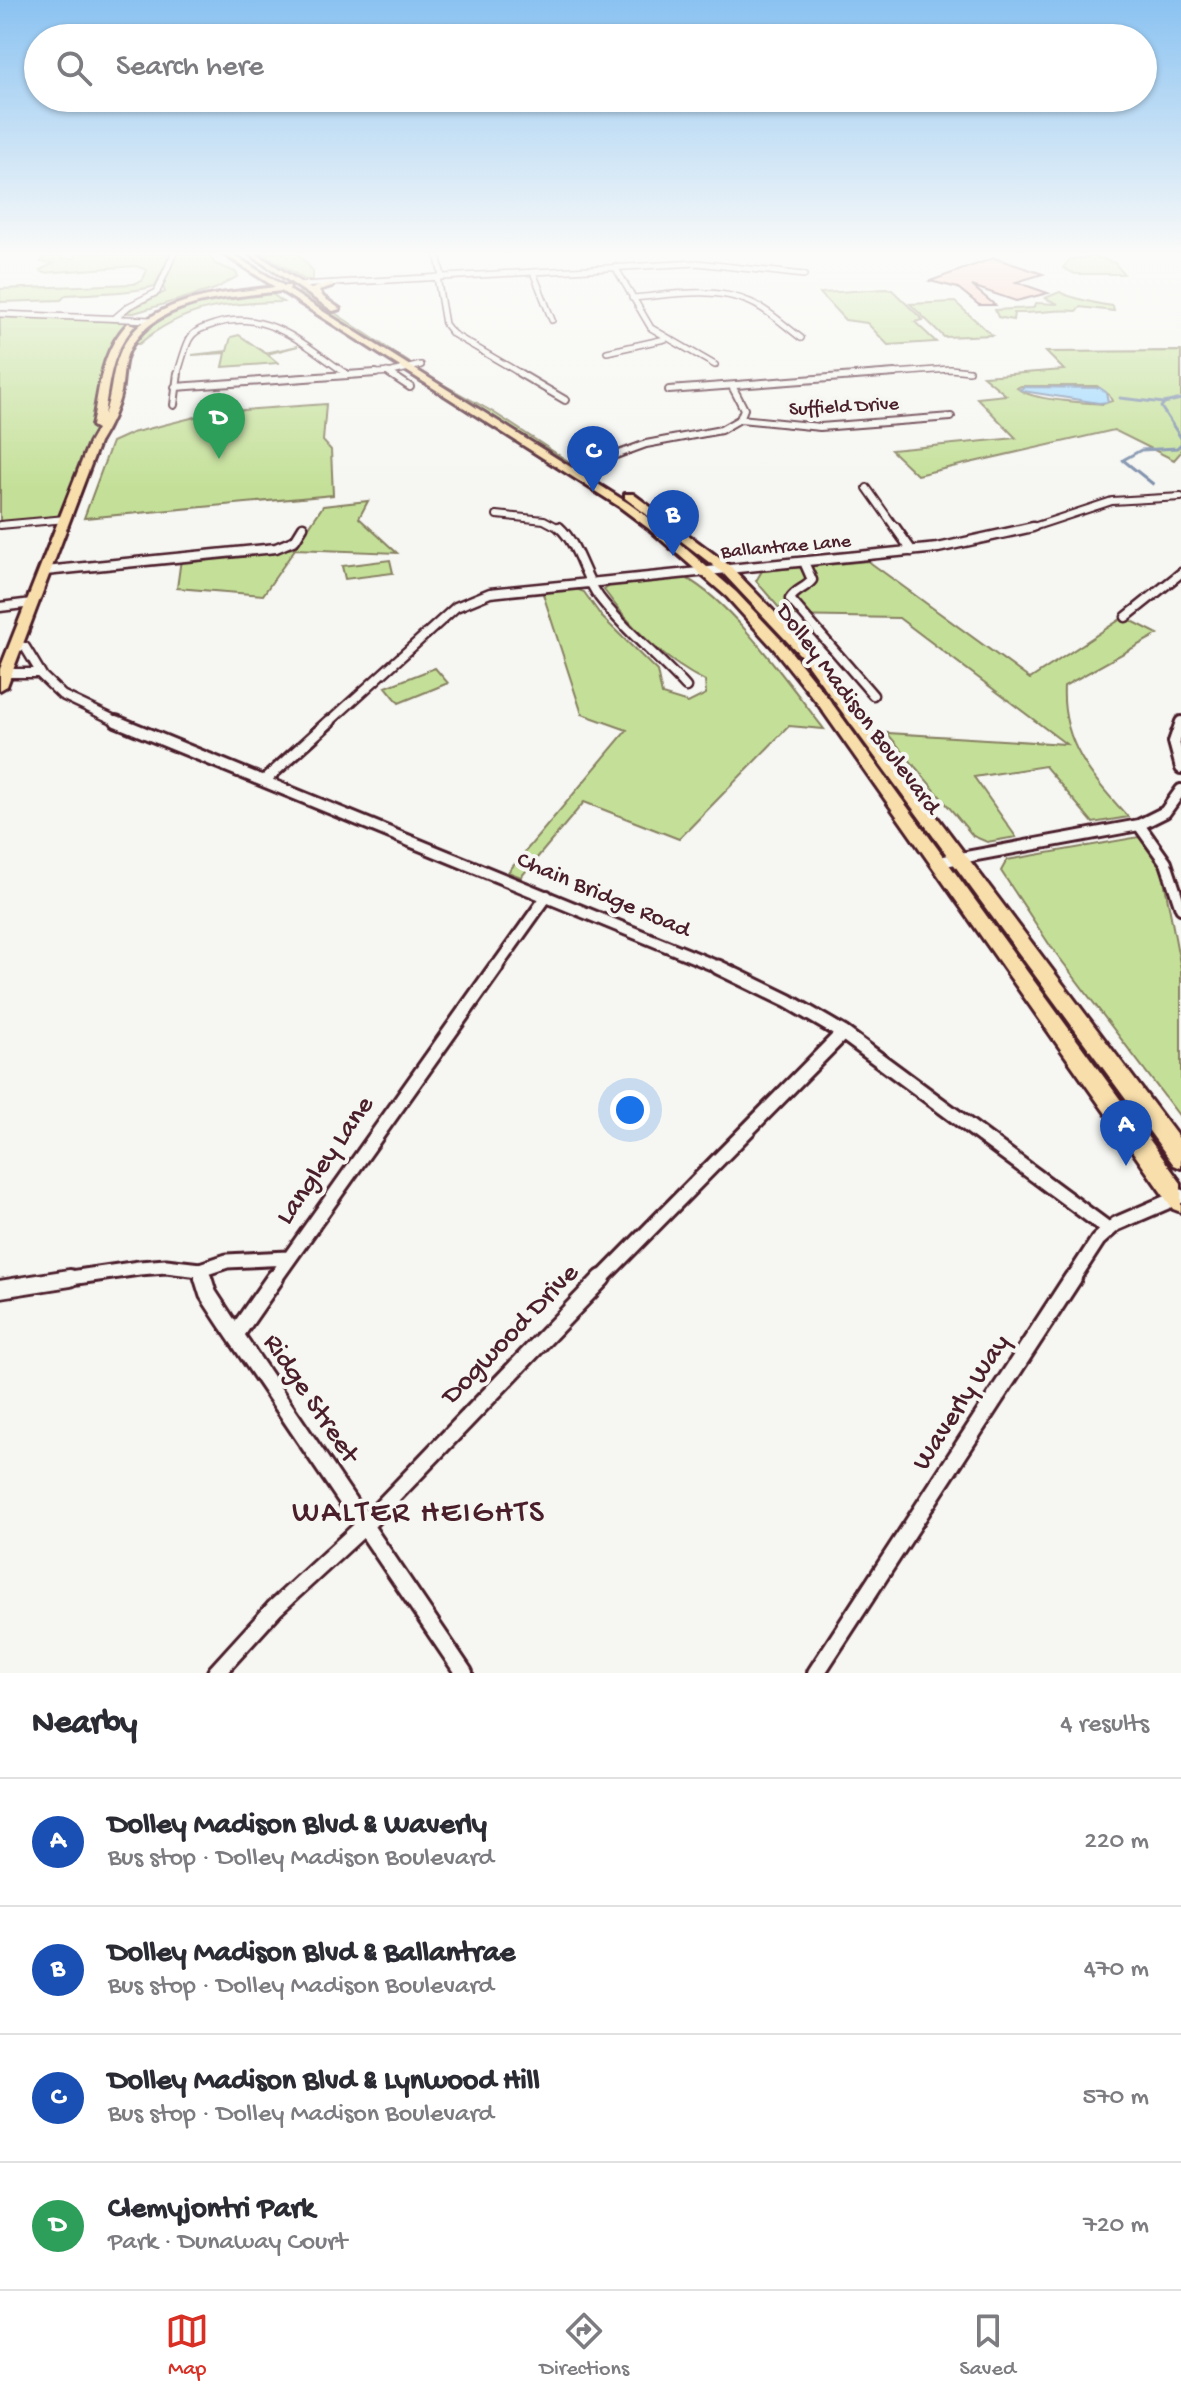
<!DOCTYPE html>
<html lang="en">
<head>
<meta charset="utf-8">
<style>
  :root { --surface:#fff; --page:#f7f7f7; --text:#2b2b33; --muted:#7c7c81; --line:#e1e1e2; --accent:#d93025 }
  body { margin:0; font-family:"Gochi Hand",sans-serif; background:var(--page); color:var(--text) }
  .you { position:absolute; left:630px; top:1110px; width:28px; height:28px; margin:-20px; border:6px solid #fff; border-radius:50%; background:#1a73e8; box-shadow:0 0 0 12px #1a73e833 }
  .badge { display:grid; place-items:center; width:52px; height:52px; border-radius:50%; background:var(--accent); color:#fff; font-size:26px; font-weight:700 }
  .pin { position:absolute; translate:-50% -66px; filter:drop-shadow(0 2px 4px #0008) }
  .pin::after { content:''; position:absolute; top:42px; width:28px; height:24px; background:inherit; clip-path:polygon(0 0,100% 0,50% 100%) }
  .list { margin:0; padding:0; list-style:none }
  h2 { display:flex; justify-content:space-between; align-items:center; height:104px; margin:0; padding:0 32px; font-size:34px }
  h2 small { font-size:26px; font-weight:400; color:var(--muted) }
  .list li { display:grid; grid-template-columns:52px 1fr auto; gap:24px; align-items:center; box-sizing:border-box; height:128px; padding:0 32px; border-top:2px solid var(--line) }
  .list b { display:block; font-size:30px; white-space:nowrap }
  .list p { margin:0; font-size:26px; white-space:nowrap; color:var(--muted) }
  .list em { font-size:26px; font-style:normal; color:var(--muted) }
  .icon { flex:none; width:44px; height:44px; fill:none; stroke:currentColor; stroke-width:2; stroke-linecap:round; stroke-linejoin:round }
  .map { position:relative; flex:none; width:1181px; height:1673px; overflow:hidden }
  .search { position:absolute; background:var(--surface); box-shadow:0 2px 6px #0004; left:24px; right:24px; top:24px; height:88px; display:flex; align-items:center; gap:20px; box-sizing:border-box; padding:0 28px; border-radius:44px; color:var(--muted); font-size:30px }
  .sheet { height:616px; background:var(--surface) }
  nav { display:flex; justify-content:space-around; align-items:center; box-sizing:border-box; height:112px; border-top:2px solid var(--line); background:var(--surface); font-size:22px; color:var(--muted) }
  nav a { display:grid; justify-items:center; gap:4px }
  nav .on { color:var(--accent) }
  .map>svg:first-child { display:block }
  .green { fill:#c4e098; stroke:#878062; stroke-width:2; fill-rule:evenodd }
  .water { fill:#9dd8fe; stroke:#7c8eaa; stroke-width:2 }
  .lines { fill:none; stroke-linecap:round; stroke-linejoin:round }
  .stream { stroke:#7c8eaa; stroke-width:3 }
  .building { fill:#ffc5b5; stroke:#4a1f2b; stroke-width:2 }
  .street-far5-casing { stroke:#4a1f2b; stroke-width:8 }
  .street-far4-casing { stroke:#4a1f2b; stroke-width:10 }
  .street-far3-casing { stroke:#4a1f2b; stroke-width:13 }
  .street-far2-casing { stroke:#4a1f2b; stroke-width:16 }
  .street-far1-casing { stroke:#4a1f2b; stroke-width:19 }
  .street-casing { stroke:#4a1f2b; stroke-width:22 }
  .primary-casing { stroke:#4a1f2b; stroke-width:6 }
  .street-far5 { stroke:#f6f6f2; stroke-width:5 }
  .street-far4 { stroke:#f6f6f2; stroke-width:6 }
  .street-far3 { stroke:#f6f6f2; stroke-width:8 }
  .street-far2 { stroke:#f6f6f2; stroke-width:10 }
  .street-far1 { stroke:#f6f6f2; stroke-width:13 }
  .street { stroke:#f6f6f2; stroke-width:16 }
  .primary { fill:#f8deab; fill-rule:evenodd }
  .labels { text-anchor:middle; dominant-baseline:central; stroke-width:8; stroke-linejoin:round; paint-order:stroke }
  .far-street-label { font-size:20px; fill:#4a1f2b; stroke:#f6f6f2 }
  .street-label { font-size:24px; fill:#4a1f2b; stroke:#f6f6f2 }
  .near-street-label { font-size:28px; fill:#4a1f2b; stroke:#f6f6f2 }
  .near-neighbourhood-label { font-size:32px; letter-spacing:2px; fill:#4a1f2b; stroke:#f6f6f2 }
</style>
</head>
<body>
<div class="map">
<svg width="1181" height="1673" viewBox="0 0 1181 1673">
  <rect width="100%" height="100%" fill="#f6f6f2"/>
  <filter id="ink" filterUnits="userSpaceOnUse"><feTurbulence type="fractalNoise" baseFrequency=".0125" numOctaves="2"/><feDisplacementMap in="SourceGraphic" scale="16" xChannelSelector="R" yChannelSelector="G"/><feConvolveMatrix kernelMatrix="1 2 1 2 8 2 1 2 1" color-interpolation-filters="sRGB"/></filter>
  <g filter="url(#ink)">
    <path class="green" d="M 42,253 L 62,254 L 61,259 L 75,258 L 76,253 L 71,253 L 171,253 L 155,286 C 126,294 96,293 66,295 L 61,300 L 0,302 L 0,289 L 133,284 L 142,281 L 147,270 L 136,266 L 44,273 L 40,270 L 54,263 L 41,262 L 45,256 L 40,256 Z
      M 176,253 L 208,253 L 215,264 L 236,272 L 238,276 L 215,289 L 134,313 L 124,313 L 165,292 L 162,284 Z
      M 263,253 L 297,253 L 313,271 L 313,280 L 305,280 Z
      M 1093,256 L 1115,263 L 1124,274 L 1075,274 L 1063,268 L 1069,260 Z
      M 886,289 L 892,290 L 923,320 L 915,322 L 936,342 L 888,345 L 867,323 L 845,320 L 820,293 Z
      M 302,291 L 410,363 L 302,297 L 298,293 Z
      M 1060,292 C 1067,297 1102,305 1113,306 L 1114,311 L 1080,307 L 1076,311 C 1055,309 1036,314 1014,313 L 1013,320 L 998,317 L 995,310 L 1033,308 L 1036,303 L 1058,304 L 1045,298 Z
      M 264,293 L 271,293 L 283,302 C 226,303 184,306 139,344 L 133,344 C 157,301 220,300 264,293 Z
      M 955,302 L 992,335 L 944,337 L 910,304 Z
      M 0,316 L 129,322 L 104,360 L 95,427 L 63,517 L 0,522 Z
      M 239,335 L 265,353 L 298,346 L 267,354 L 278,363 L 223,367 L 226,353 L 192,355 L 227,351 L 231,337 Z
      M 1181,351 L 1181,452 L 1174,460 L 1114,430 L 917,475 L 891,450 L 1016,438 L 977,398 L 1006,395 L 983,376 L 1064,370 L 1046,352 ZM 1021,386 L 1097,386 L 1109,395 L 1112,401 L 1103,404 C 1082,402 1032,401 1017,388 Z
      M 419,371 L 493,412 L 574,465 L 518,433 Z
      M 326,404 L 323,441 L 331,450 L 333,495 L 84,518 L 112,442 L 132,433 L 215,412 Z
      M 368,501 L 359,518 L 397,553 L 295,549 L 263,595 L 177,588 L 181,559 L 295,548 L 323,506 Z
      M 390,560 L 393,573 L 345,579 L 342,566 Z
      M 868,561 L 1030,679 L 1124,617 L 1158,634 L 1064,686 C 1061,743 1092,777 1128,817 L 1093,823 L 1045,766 L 974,777 L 1016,837 L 987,842 L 973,836 L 887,733 L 1066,744 L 899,618 L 786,616 L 756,581 L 762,571 Z
      M 686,578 C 733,603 790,686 824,729 L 789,726 L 679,839 L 584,802 L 521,877 L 508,872 L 627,730 L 582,714 L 542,591 L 574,588 L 584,592 L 602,617 L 657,671 L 662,695 L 688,703 L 706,694 L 705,681 C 665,661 630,626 604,590 L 612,584 Z
      M 435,668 L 448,683 L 399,703 L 386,687 Z
      M 1139,837 L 1160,859 L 1181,969 L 1181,1118 L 1049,944 L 1001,871 L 1007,860 Z"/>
    <path class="water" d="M 1024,387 L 1100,388 L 1106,392 L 1108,402 L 1099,403 L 1023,391 L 1020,389 Z"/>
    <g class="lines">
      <path class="stream" d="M 1120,398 L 1164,403
        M 1181,399 L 1164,403 L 1161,407 L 1181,438
        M 1153,484 L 1123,460 L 1141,450 L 1177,448 L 1181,444"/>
    </g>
    <path class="building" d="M 994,258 L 1043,274 L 1016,282 L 1048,293 L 1016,301 L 972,286 L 995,305 L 979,305 L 958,288 L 930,281 Z"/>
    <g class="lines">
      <defs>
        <path id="street-far5" d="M 437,253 L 442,277
          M 615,267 L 651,328 L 715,365
          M 533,272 L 552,320
          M 437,277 L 445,324 L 453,334 L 523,375
          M 300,285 L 697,263 L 804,275
          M 632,298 C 670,295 713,286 750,302 C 769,310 785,326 801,338
          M 0,314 L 151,320
          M 116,317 L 129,306 L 157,292 L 174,253
          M 607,352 L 665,339
          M 387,372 L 392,375
          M 177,375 C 181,364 184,350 189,340 C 194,330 205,327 215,324 C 268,308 307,347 348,375
          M 347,375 L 392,372 L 421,365
          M 868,375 L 950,369 L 969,371"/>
        <path id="street-far4" d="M 345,373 L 348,375
          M 389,373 L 410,387
          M 519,373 L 565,400
          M 175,387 L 376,373
          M 669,390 L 895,373
          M 174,405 L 178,373
          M 740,419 L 820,427 L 951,417
          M 572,471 L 646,444 L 721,430 L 740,419 L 744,409 L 732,386
          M 867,488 L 896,529
          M 497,515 L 544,520 L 561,529
          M 0,525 L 66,519
          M 1027,529 L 1112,501 L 1181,497"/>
        <path id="street-far3" d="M 559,527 C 579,545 583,575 599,597 C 624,630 658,656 686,687
          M 895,527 L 912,551
          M 804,562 L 812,580 C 805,589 796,589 790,599 L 873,695
          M 45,571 L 276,548 L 295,540 L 303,527
          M 0,607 L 32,603
          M 1126,617 L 1181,573
          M 16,646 L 25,647 L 42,675
          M 6,673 L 39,673 L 62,695 L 121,723
          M 328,723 L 456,607 L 490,593 L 938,548 L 1033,527"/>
        <path id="street-far2" d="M 116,721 L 723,969
          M 1181,722 L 1174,742 L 1181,768
          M 265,780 L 330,721
          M 1139,825 L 1166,863 L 1181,908
          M 939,862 L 1139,825 L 1165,812 L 1181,790
          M 495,969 L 547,896"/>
        <path id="street-far1" d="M 718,967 L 788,1001 L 843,1033 L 1108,1229
          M 200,1270 L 203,1280
          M 57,1280 L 139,1268 L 166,1266 L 200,1270 L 227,1261 L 288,1258
          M 274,1280 L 496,967
          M 600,1280 L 843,1033
          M 1072,1280 L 1098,1240 L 1116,1224 L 1181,1196"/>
        <path id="street" d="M 203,1278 L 208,1294 L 225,1320 L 464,1673
          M 0,1289 L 70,1278
          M 236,1334 L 275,1278
          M 216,1673 L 275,1608 L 364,1526 L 602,1278
          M 816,1673 L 1073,1278"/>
        <path id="primary" d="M 222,253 L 230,253 L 284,286 L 290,286 L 289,290 L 628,503 L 656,523 L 736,592 L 784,643 L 828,698 L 1181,1183 L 1181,1212 L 1173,1209 L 818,704 L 774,649 L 727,597 L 648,528 L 620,507 L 281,291 C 230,298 151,298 127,355 C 123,366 123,380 121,392 C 117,410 109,427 99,443 L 7,686 L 0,690 L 0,669 L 89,443 L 97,429 L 92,426 C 100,388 100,353 128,323 L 135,325 C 110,355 110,378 104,415 C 112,396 111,374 119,355 C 143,296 221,294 275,287 Z
          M 248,253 L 255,253 L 311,289 L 332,282 L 332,286 L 319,290 L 323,297 L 340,309 L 333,311 Z
          M 625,494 L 633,494 L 730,566 L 812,651 L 1181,1141 L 1181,1168 L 1174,1165 L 802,657 L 722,572 L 625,498 Z"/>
      </defs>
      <use href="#street-far5" class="street-far5-casing"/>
      <use href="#street-far4" class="street-far4-casing"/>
      <use href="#street-far3" class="street-far3-casing"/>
      <use href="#street-far2" class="street-far2-casing"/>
      <use href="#street-far1" class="street-far1-casing"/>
      <use href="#street" class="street-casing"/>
      <use href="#primary" class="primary-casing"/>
      <use href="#street-far5" class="street-far5"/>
      <use href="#street-far4" class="street-far4"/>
      <use href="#street-far3" class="street-far3"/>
      <use href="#street-far2" class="street-far2"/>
      <use href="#street-far1" class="street-far1"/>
      <use href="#street" class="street"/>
      <use href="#primary" class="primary"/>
    </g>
  </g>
  <linearGradient id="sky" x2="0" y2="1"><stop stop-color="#8ac2f1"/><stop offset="0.52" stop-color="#fbfbf9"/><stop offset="1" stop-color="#fbfbf9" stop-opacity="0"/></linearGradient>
  <rect width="1181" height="487" fill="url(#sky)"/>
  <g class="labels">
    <g class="far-street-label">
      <text transform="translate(844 408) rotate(-3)">Suffield Drive</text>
      <text transform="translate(786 548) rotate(-5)">Ballantrae Lane</text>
    </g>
    <g class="street-label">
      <text transform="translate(857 710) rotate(53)">Dolley Madison Boulevard</text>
      <text transform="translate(603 896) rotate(23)">Chain Bridge Road</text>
    </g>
    <g class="near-street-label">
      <text transform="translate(326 1161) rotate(-55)">Langley Lane</text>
      <text transform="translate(511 1335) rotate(-46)">Dogwood Drive</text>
      <text transform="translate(310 1399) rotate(56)">Ridge Street</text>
      <text transform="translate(962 1403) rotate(-57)">Waverly Way</text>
    </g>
    <g class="near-neighbourhood-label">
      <text x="419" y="1514">WALTER HEIGHTS</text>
    </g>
  </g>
</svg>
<div class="you"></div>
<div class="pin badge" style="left:1126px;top:1166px;background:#1a4fb4">A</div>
<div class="pin badge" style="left:673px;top:556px;background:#1a4fb4">B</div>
<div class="pin badge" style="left:593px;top:492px;background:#1a4fb4">C</div>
<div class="pin badge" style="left:219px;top:459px;background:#2e9e5b">D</div>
<div class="search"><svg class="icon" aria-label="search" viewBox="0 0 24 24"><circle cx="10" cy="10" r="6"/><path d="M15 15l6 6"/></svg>Search here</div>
</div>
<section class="sheet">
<h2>Nearby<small>4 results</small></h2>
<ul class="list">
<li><span class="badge" style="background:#1a4fb4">A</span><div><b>Dolley Madison Blvd &amp; Waverly</b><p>Bus stop · Dolley Madison Boulevard</p></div><em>220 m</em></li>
<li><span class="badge" style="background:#1a4fb4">B</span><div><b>Dolley Madison Blvd &amp; Ballantrae</b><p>Bus stop · Dolley Madison Boulevard</p></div><em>470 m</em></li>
<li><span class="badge" style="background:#1a4fb4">C</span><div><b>Dolley Madison Blvd &amp; Lynwood Hill</b><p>Bus stop · Dolley Madison Boulevard</p></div><em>570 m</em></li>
<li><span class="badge" style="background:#2e9e5b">D</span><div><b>Clemyjontri Park</b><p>Park · Dunaway Court</p></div><em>720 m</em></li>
</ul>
</section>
<nav>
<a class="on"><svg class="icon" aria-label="map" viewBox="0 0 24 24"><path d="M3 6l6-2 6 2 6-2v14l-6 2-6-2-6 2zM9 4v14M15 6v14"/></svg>Map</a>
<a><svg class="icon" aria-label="directions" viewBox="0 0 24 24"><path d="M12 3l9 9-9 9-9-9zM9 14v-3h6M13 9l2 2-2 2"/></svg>Directions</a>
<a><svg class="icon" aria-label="saved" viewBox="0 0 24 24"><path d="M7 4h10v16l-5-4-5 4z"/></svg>Saved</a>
</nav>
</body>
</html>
